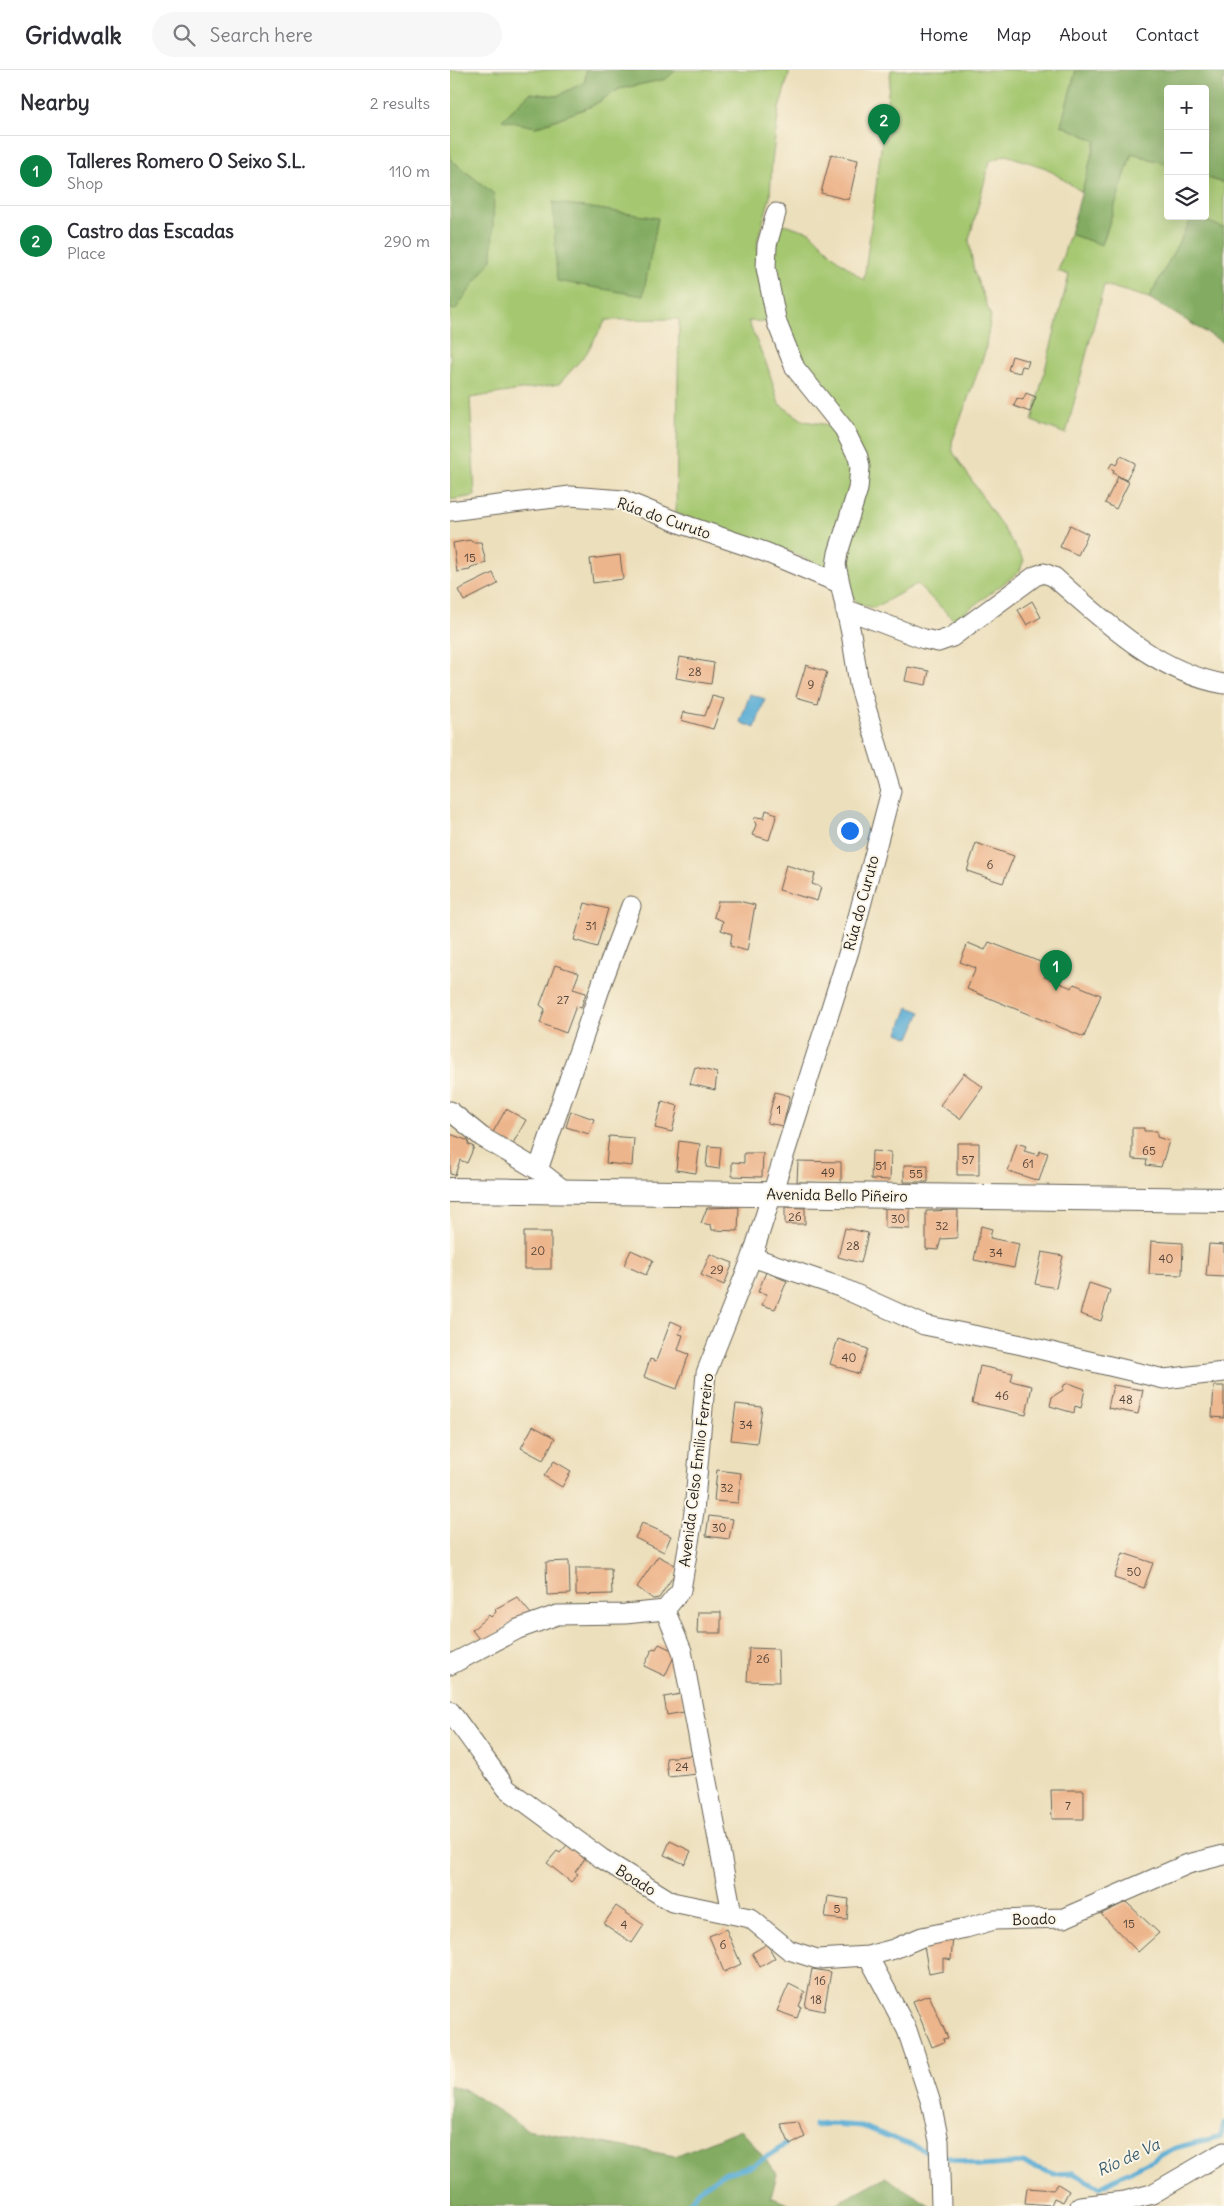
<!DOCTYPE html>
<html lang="en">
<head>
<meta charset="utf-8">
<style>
  :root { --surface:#fff; --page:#f7f7f7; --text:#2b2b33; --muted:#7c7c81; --line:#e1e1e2; --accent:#0b8043 }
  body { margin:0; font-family:Delius,sans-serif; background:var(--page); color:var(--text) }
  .controls { position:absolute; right:15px; top:15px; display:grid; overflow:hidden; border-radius:5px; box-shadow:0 5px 20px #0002 }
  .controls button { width:45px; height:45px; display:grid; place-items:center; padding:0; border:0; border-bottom:1px solid var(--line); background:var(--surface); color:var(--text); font:25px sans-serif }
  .you { position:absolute; left:399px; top:760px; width:18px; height:18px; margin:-12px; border:4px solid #fff; border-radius:50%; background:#1a73e8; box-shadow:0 0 0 8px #1a73e833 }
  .badge { display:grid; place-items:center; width:32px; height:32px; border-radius:50%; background:var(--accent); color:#fff; font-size:16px; font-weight:700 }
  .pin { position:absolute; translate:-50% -41px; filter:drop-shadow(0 1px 2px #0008) }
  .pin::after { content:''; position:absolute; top:26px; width:18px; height:15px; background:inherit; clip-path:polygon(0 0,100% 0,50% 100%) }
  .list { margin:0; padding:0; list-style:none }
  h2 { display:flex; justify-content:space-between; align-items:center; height:65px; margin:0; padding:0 20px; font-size:21px }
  h2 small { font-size:16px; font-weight:400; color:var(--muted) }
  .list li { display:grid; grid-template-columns:32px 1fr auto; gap:15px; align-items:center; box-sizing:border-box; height:70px; padding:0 20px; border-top:1px solid var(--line) }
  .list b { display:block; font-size:19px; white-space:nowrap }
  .list p { margin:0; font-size:16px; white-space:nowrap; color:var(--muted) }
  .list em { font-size:16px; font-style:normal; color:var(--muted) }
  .icon { flex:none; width:28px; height:28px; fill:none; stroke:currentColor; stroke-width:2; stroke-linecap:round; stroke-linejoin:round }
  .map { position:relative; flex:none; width:774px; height:2136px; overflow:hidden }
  header { display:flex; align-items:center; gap:30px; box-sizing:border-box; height:70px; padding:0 25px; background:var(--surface); border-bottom:1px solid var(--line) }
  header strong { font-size:24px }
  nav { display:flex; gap:28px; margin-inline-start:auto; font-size:18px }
  .search { width:350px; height:45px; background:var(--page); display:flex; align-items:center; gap:12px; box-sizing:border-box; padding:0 18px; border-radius:28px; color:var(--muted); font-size:19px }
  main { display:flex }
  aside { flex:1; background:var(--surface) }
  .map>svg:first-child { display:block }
  .green { fill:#a4c770; stroke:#607246 }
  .forest { fill:#83ac62; stroke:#50643f }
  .water { fill:#58acd4; stroke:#3a6478 }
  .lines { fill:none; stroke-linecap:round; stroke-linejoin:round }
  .stream { stroke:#58acd4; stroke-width:5 }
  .building { fill:#edb58c }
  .minor-casing { stroke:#656054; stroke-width:21 }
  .tertiary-casing { stroke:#656054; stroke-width:26 }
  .minor { stroke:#fff; stroke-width:19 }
  .tertiary { stroke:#fff; stroke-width:24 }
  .labels { text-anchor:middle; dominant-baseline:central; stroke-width:4; stroke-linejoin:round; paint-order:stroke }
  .number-label { font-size:12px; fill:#504238 }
  .street-label { font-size:15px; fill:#1c1c1c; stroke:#fcf5e5 }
  .water-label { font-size:16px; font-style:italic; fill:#375d6f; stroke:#fcf5e5 }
</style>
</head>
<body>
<header>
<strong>Gridwalk</strong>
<div class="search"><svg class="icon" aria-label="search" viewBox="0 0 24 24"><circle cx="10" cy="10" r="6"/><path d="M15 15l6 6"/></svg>Search here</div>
<nav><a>Home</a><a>Map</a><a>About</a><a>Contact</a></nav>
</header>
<main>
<aside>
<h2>Nearby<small>2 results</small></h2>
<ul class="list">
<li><span class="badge">1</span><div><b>Talleres Romero O Seixo S.L.</b><p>Shop</p></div><em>110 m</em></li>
<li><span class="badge">2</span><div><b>Castro das Escadas</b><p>Place</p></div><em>290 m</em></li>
</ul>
</aside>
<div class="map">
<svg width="774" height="2136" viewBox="0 0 774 2136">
  <rect width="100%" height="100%" fill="#fcf5e5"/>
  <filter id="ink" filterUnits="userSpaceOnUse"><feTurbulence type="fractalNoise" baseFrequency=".02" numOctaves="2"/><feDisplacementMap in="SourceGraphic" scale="10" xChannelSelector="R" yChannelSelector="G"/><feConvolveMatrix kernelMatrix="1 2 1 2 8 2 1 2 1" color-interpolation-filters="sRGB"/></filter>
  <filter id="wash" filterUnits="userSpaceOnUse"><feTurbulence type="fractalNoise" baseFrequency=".0096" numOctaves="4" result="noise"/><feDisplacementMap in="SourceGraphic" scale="20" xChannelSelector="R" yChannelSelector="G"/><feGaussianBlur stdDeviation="1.12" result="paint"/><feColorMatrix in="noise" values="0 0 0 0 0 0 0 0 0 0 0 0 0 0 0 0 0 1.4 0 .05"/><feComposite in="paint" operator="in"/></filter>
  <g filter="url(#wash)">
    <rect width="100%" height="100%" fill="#ecdfbc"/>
    <path class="green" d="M 0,0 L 136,0 L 135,12 L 107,26 L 80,23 L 53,50 L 86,57 L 142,36 L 169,19 L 215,9 L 226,0 L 340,0 L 329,39 L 322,91 L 320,127 L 308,169 L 307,202 L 321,252 L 298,251 L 318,298 L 329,334 L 354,351 L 386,356 L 406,401 L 380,502 C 331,472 279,463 226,443 L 229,249 L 156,250 L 136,284 L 109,314 L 20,328 L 25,426 L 0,430 L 0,239 L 5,240 L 44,124 L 0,89 Z
      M 441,0 L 626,0 L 611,55 L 646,70 L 632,122 L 596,98 L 556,85 L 540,91 L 519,170 L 524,202 L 541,246 L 535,282 L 502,372 L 503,382 L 574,490 L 569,502 L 504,550 L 467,514 L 424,538 L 408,534 L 395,516 L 391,497 L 414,418 L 337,260 L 322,182 L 330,153 L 360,162 L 387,189 L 414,210 Z
      M 682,83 L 718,95 L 718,146 L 755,146 L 755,107 L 774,113 L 774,158 L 743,147 L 699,228 L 654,215 L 616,364 L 582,351 L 619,205 L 608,201 L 620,164 L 652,175 Z"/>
    <path class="forest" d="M 136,0 L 226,0 L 216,9 L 169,19 L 142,36 L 86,57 L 52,50 L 80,23 L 107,26 L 135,12 Z
      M 626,0 L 774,0 L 774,113 L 755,107 L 755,19 L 718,19 L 718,95 L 682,83 L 652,175 L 620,164 L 646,71 L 611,55 Z
      M 0,89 L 44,124 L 42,189 L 5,240 L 0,239 Z
      M 103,132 L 208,148 L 193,226 L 107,211 Z
      M 743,146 L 774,158 L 774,273 L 699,228 Z
      M 0,2015 L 21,2023 L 76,2059 L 225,2086 L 291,2059 L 327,2104 L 321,2127 L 342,2136 L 0,2136 Z
      M 435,2107 L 481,2136 L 382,2136 Z"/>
    <path class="water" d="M 300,624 L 315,629 L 305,658 L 290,652 Z
      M 458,937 L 471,942 L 460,968 L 448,963 Z"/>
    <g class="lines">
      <path class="stream" d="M 364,2055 L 381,2054 L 411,2056 L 482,2083
        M 496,2087 L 530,2096 L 573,2093 L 604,2104 L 623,2103 L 649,2117 L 725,2078 L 771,2066 L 774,2054
        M 237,2136 L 250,2119 L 272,2104 L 304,2095 L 335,2075"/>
    </g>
    <g id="blocks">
      <path class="building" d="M 381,84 L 408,90 L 399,130 L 371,123 Z
        M 562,286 L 579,291 L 577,297 L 572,296 L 570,303 L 558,300 Z
        M 576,323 L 586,327 L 580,342 L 564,336 L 567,328 L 573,330 Z
        M 671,386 L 685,393 L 676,410 L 663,403 L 664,400 L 659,398 L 662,393 L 666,395 Z
        M 668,407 L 679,412 L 666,439 L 655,433 Z
        M 620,455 L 638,464 L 628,485 L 610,477 Z
        M 20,470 L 22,472 L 31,472 L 36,493 L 21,497 L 20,500 L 7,502 L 3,473 Z
        M 170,485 L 173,509 L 143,513 L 140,489 Z
        M 43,503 L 48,514 L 14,531 L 8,520 Z
        M 582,531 L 591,547 L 577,555 L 568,540 Z
        M 230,587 L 264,593 L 261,614 L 226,608 Z
        M 356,595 L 377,602 L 367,633 L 346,627 Z
        M 458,597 L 479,601 L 476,615 L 455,611 Z
        M 262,626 L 274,629 L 263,659 L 231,650 L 233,642 L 255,646 Z
        M 316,740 L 327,744 L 319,770 L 302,765 L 306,755 L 304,749 L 306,747 L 314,748 Z
        M 526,773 L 564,786 L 553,813 L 517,801 Z
        M 336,795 L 365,804 L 362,814 L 371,817 L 367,831 L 329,820 Z
        M 268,831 L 289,831 L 305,835 L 297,881 L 280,876 L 282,864 L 271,860 L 273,851 L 264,847 Z
        M 135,833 L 158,839 L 147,877 L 124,870 Z
        M 539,872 L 598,895 L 594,907 L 622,918 L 624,914 L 651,925 L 634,967 L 517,919 L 526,898 L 510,892 L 518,873 L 535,880 Z
        M 105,895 L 129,903 L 123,919 L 136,923 L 131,938 L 126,936 L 116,963 L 90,953 L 95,939 L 90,935 Z
        M 245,997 L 267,1003 L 265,1020 L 240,1014 Z
        M 514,1003 L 533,1017 L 510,1049 L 490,1035 Z
        M 325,1022 L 340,1026 L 333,1056 L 317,1053 Z
        M 212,1031 L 228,1036 L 222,1062 L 205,1058 Z
        M 56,1039 L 76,1050 L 62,1075 L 42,1064 Z
        M 121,1041 L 144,1049 L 139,1064 L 116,1057 Z
        M 682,1058 L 694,1058 L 694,1061 L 707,1061 L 707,1067 L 719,1071 L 711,1097 L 696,1095 L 697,1090 L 682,1089 Z
        M 0,1064 L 19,1071 L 18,1074 L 24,1077 L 17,1093 L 10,1090 L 5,1105 L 0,1104 Z
        M 159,1066 L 184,1068 L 182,1096 L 156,1093 Z
        M 229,1071 L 250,1074 L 246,1103 L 226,1100 Z
        M 507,1073 L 529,1073 L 529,1105 L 507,1105 Z
        M 567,1073 L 576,1076 L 574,1081 L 588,1085 L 590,1081 L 598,1083 L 589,1111 L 558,1101 Z
        M 258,1076 L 271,1077 L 269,1099 L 256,1097 Z
        M 422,1081 L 441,1082 L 440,1110 L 421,1109 Z
        M 294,1083 L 313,1083 L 312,1107 L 282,1106 L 282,1092 L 294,1093 Z
        M 348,1091 L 391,1092 L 391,1113 L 347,1112 Z
        M 454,1095 L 478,1095 L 478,1112 L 454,1112 Z
        M 289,1137 L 288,1161 L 262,1160 L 261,1155 L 251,1153 L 257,1138 Z
        M 335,1137 L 355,1138 L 355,1154 L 335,1154 Z
        M 435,1138 L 460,1138 L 460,1159 L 435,1158 Z
        M 508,1140 L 507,1168 L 491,1169 L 488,1180 L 476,1179 L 476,1141 Z
        M 531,1156 L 542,1159 L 540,1168 L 569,1174 L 564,1198 L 524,1190 Z
        M 395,1158 L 418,1163 L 411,1193 L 388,1187 Z
        M 74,1162 L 101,1162 L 101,1199 L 74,1199 Z
        M 701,1171 L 733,1173 L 732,1205 L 699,1204 Z
        M 759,1174 L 774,1175 L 774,1207 L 756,1206 Z
        M 181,1180 L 203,1190 L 196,1205 L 174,1195 Z
        M 592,1182 L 613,1186 L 606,1218 L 585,1214 Z
        M 260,1184 L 283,1193 L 274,1215 L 251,1205 Z
        M 316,1202 L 337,1211 L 325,1239 L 312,1235 L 317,1224 L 308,1222 Z
        M 639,1213 L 660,1220 L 651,1251 L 630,1244 Z
        M 221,1251 L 232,1256 L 229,1264 L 233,1265 L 228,1280 L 239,1284 L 227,1319 L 194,1307 L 200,1289 L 206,1291 Z
        M 388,1269 L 418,1279 L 409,1304 L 380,1294 Z
        M 530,1296 L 563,1303 L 561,1311 L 582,1316 L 576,1345 L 522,1333 Z
        M 619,1313 L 635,1319 L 631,1338 L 625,1336 L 624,1343 L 600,1336 L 602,1327 L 613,1320 L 614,1315 Z
        M 663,1315 L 693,1320 L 688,1344 L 658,1338 Z
        M 764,1316 L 774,1316 L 774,1348 L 762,1347 Z
        M 286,1334 L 312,1337 L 307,1373 L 281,1370 Z
        M 83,1356 L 105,1368 L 93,1390 L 71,1378 Z
        M 104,1391 L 121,1401 L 112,1417 L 94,1406 Z
        M 267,1400 L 291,1403 L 288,1433 L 264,1431 Z
        M 259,1446 L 283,1449 L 279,1469 L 256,1466 Z
        M 192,1453 L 221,1466 L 214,1482 L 185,1468 Z
        M 673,1483 L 703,1493 L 694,1518 L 664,1508 Z
        M 208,1486 L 229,1497 L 209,1528 L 203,1529 L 187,1517 Z
        M 119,1491 L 120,1524 L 97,1525 L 96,1492 Z
        M 126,1498 L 161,1498 L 162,1524 L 126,1525 Z
        M 67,1527 L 81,1544 L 58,1555 L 33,1574 L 22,1560 L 39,1545 L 41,1547 L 46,1542 L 45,1539 Z
        M 248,1542 L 271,1542 L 271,1563 L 247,1563 Z
        M 209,1574 L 226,1582 L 215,1606 L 194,1596 L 203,1578 L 206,1579 Z
        M 299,1578 L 328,1579 L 329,1612 L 297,1611 Z
        M 231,1624 L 234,1642 L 217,1645 L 214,1627 Z
        M 245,1685 L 248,1704 L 218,1707 L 216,1688 Z
        M 601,1720 L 634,1720 L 634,1749 L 602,1749 Z
        M 220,1771 L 241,1781 L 235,1794 L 214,1785 Z
        M 117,1775 L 135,1789 L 125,1802 L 128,1804 L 121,1812 L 97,1793 L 107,1781 L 110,1783 Z
        M 378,1826 L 399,1829 L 397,1850 L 375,1848 Z
        M 676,1832 L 709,1863 L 688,1882 L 651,1844 Z
        M 166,1836 L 194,1855 L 182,1873 L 154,1854 Z
        M 276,1859 L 291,1894 L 274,1902 L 259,1866 Z
        M 503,1867 L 501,1890 L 493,1888 L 493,1901 L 479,1904 L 473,1870 Z
        M 317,1874 L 325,1888 L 310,1897 L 302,1883 Z
        M 362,1899 L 381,1902 L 374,1941 L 355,1937 Z
        M 339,1914 L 355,1922 L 349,1936 L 351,1937 L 347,1948 L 327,1941 Z
        M 479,1925 L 498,1968 L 493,1969 L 494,1972 L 482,1977 L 463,1931 Z
        M 348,2052 L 355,2067 L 340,2075 L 331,2054 Z
        M 608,2114 L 619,2121 L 613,2132 L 604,2128 L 601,2135 L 575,2133 L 577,2118 L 603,2120 Z"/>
    </g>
  </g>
  <g filter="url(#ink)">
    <use href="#blocks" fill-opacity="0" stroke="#656054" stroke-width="1"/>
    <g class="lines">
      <defs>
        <path id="minor" d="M 0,441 L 120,426 L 173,430 L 232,454 L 315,482 L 389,513
          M 395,539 L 474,569 L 488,572 L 502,567 L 585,506 L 594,503 L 604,507 C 654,551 706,602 774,614
          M 0,1041 L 32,1067 L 88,1100
          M 115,1121 L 88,1100 L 153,910 L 181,836
          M 302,1187 L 390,1217 L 474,1255 L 572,1275 L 714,1309 L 774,1302
          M 215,1540 L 232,1581 L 282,1843
          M 0,1595 L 68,1559 L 107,1545 L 175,1544 L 215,1540 L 231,1520 L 244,1442 L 256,1303 L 302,1187 L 399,881 L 441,721 L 409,614 L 401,563 L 386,495 L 388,483 L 408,419 L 410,397 L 408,387 L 394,359 L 345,298 L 327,253 L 316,198 L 317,175 L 326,143
          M 0,1641 L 57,1719 L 151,1788 L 222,1832 L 300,1848 L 339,1880 L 367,1889 L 418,1886 L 444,1879 L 472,1867 L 516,1858 L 544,1850 L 614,1848 L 738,1794 L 774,1785
          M 418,1886 L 457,1960 L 481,2033 L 489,2071 L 491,2136
          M 630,2136 L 675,2131 L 702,2124 L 774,2082"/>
        <path id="tertiary" d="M 0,1120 L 774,1130"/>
      </defs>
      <use href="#minor" class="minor-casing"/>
      <use href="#tertiary" class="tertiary-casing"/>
      <use href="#minor" class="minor"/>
      <use href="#tertiary" class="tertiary"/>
    </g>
  </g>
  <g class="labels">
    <g class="number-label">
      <text x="20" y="487">15</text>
      <text x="245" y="601">28</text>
      <text x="361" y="614">9</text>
      <text x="540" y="794">6</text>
      <text x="141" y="855">31</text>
      <text x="113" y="929">27</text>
      <text x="329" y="1039">1</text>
      <text x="699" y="1080">65</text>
      <text x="518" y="1089">57</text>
      <text x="578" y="1093">61</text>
      <text x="431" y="1095">51</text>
      <text x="378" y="1102">49</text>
      <text x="466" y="1103">55</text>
      <text x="345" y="1146">26</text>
      <text x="448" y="1148">30</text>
      <text x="492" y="1155">32</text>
      <text x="403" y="1175">28</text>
      <text x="88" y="1180">20</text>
      <text x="546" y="1182">34</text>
      <text x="716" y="1188">40</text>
      <text x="267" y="1199">29</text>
      <text x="399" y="1287">40</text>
      <text x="552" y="1325">46</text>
      <text x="676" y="1329">48</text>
      <text x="296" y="1354">34</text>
      <text x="277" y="1417">32</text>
      <text x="269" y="1457">30</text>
      <text x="684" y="1501">50</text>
      <text x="313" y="1588">26</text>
      <text x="232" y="1696">24</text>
      <text x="618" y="1735">7</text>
      <text x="387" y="1838">5</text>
      <text x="679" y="1853">15</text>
      <text x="174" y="1854">4</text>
      <text x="273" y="1874">6</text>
      <text x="370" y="1910">16</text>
      <text x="366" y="1929">18</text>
    </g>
    <g class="street-label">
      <text transform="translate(214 448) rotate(19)">Rúa do Curuto</text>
      <text transform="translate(411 833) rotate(-75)">Rúa do Curuto</text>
      <text transform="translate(387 1125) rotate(1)">Avenida Bello Piñeiro</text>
      <text transform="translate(246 1400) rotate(-83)">Avenida Celso Emilio Ferreiro</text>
      <text transform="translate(186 1810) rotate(32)">Boado</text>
      <text transform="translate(584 1849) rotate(-2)">Boado</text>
    </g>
    <g class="water-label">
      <text transform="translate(678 2087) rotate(-25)">Río de Va</text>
    </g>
  </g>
</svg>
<div class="controls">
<button>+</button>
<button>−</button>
<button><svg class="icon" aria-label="layers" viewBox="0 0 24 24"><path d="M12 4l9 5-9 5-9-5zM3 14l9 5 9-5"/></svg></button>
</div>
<div class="you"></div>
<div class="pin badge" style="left:606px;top:921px">1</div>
<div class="pin badge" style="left:434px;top:75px">2</div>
</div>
</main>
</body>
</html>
